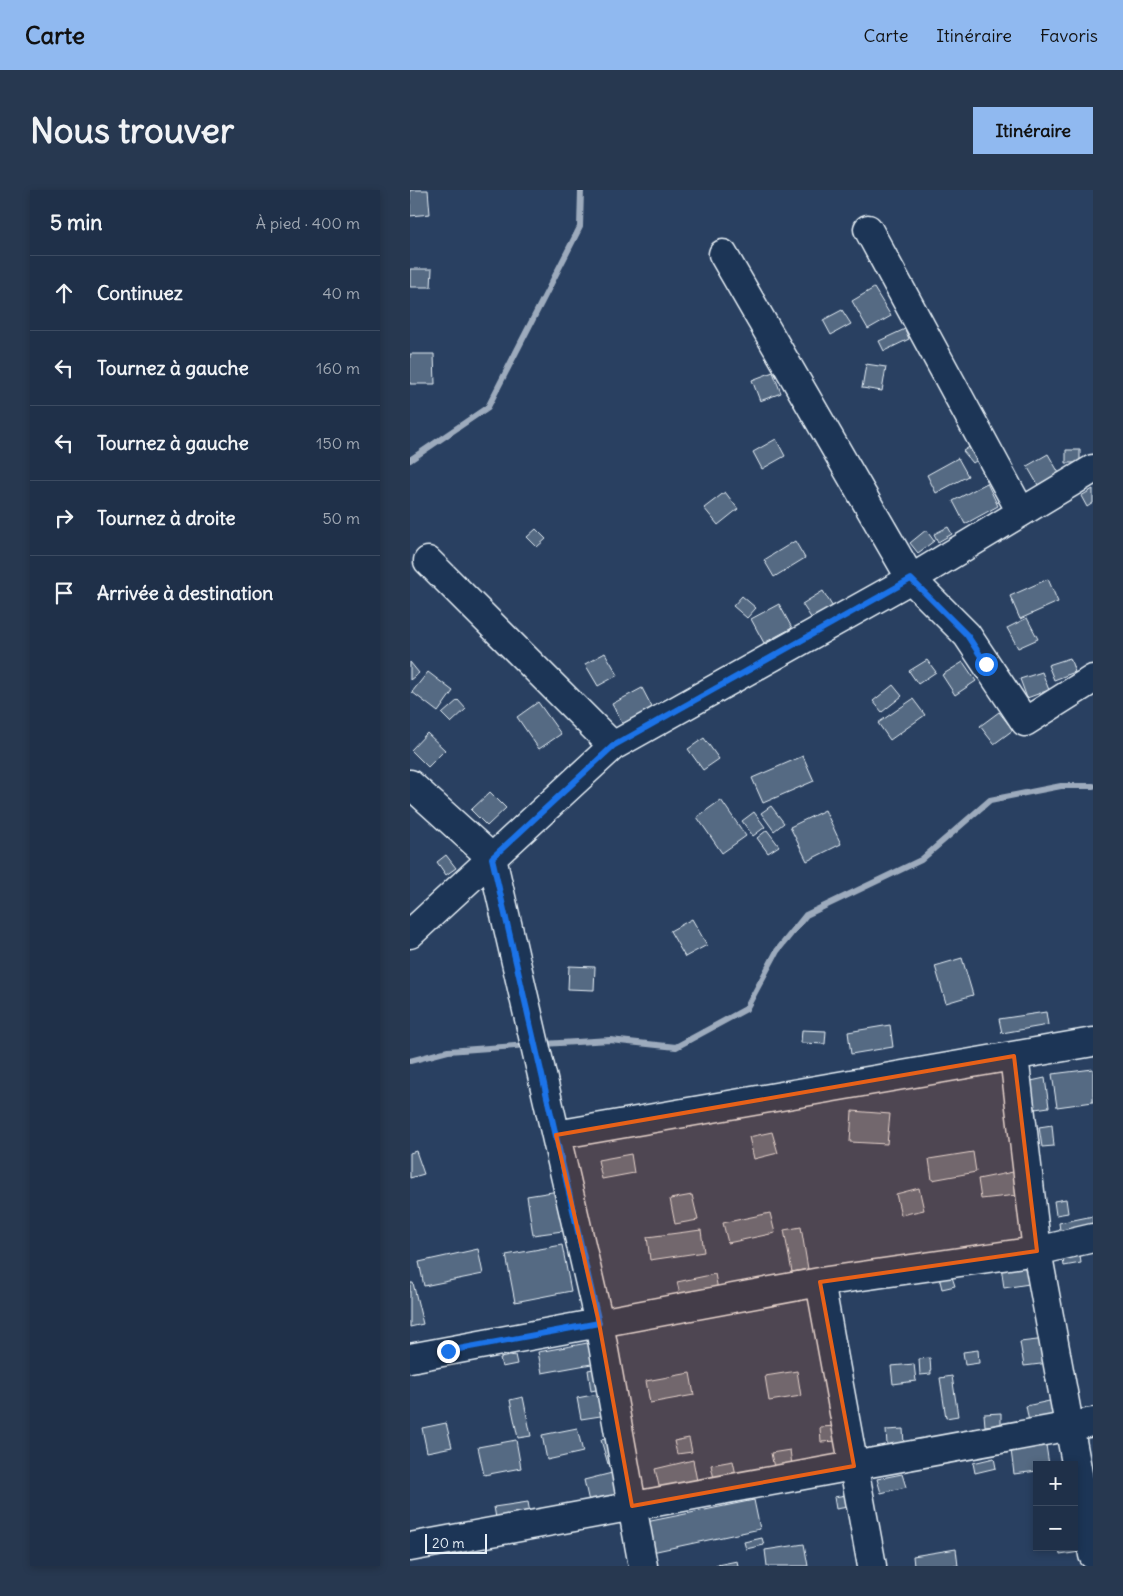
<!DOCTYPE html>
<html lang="fr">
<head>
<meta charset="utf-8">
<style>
  :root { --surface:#1f3049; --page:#273850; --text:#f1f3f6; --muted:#a1a9b4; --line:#3c4b61; --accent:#90b9f0 }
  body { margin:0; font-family:Delius,sans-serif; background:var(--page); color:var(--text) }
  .controls { position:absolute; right:15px; bottom:15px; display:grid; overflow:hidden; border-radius:0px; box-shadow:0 2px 8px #0003 }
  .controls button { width:45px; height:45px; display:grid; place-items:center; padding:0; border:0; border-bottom:1px solid var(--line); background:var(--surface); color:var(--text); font:25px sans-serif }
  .scale { position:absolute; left:15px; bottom:12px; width:62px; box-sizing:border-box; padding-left:5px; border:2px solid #e8f1f8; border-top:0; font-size:14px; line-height:18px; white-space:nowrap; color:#e8f1f8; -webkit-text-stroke:4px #1d3557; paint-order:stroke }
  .stop { position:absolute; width:15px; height:15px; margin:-11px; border:4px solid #1a73e8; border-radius:50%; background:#fff }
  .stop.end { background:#1a73e8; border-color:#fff; box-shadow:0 1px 5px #0008 }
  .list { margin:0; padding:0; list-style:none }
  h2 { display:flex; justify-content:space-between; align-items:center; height:65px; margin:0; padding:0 20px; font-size:21px }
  h2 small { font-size:16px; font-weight:400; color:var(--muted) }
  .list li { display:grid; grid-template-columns:32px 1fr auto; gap:15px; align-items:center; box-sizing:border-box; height:75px; padding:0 20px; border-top:1px solid var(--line) }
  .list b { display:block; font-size:19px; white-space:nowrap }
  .list em { font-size:16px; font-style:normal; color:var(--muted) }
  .icon { flex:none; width:28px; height:28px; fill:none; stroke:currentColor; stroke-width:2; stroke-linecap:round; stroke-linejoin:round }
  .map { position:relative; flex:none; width:683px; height:1376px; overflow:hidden; border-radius:0px }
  header { display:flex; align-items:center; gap:30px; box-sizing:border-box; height:70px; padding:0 25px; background:var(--accent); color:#111 }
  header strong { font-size:24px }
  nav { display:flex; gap:28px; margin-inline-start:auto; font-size:18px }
  .intro { display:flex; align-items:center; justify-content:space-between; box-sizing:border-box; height:120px; padding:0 30px }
  h1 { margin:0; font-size:35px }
  .button { padding:12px 22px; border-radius:0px; background:var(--accent); color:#111; font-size:18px; font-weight:700 }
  main { display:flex; gap:30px; padding:0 30px }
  aside { flex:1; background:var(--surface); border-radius:0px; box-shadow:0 2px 8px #0003 }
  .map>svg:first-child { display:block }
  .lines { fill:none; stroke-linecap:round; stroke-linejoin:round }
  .stream { stroke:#9dabbd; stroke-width:6 }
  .building { fill:#556a83; stroke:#e8f1f8 }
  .minor-casing { stroke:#e8f1f8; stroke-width:31 }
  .minor { stroke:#1d3557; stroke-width:28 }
  .route { stroke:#1a73e8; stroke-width:6 }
  .marked { fill:#e86118; fill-opacity:0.2; stroke:#e86118; stroke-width:4; stroke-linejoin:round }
</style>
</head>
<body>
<header>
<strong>Carte</strong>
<nav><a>Carte</a><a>Itinéraire</a><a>Favoris</a></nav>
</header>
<div class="intro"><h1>Nous trouver</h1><a class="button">Itinéraire</a></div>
<main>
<aside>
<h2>5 min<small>À pied · 400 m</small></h2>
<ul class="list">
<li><svg class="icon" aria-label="ahead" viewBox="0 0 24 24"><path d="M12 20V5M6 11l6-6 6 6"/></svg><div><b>Continuez</b></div><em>40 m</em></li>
<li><svg class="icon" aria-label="left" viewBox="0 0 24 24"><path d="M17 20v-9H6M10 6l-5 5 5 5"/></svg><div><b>Tournez à gauche</b></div><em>160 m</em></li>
<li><svg class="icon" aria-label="left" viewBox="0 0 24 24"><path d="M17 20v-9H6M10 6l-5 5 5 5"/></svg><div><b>Tournez à gauche</b></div><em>150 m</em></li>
<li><svg class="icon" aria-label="right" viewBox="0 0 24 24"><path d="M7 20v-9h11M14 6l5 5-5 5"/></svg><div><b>Tournez à droite</b></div><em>50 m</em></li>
<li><svg class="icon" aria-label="arrive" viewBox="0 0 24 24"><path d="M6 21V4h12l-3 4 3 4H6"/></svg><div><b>Arrivée à destination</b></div></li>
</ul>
</aside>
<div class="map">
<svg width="683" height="1376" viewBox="0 0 683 1376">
  <rect width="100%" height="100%" fill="#294061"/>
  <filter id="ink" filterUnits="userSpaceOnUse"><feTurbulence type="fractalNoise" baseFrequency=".02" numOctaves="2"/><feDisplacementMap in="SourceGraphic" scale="10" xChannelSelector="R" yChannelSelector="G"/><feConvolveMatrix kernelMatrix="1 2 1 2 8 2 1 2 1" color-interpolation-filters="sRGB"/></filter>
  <g filter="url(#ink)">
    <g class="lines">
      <path class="stream" d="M 0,270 L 78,217 L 170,37 L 171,0
        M 133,854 L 200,850 L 266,857 L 336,819 L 367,761 L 396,725 L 511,670 L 580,610 L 651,596 L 683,596
        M 0,871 L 38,861 L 118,855"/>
    </g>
    <path class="building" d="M 0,0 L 18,0 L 20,24 L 0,26 Z
      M 0,79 L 22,79 L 21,97 L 0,97 Z
      M 464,98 L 481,126 L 458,139 L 442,111 Z
      M 432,120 L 441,134 L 421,145 L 413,130 Z
      M 495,139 L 499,149 L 474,161 L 469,151 Z
      M 0,164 L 24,164 L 25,194 L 0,194 Z
      M 456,174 L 476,177 L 472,201 L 452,198 Z
      M 363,182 L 371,203 L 350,211 L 342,190 Z
      M 366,249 L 375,266 L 352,279 L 343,262 Z
      M 561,256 L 570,268 L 563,273 L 553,261 Z
      M 656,260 L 670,260 L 670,273 L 656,273 Z
      M 638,264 L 649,283 L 628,295 L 617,276 Z
      M 548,268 L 558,286 L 526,303 L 517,285 Z
      M 577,293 L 588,316 L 555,334 L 543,311 Z
      M 683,299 L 683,313 L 677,317 L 671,306 Z
      M 315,302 L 328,319 L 308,335 L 294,318 Z
      M 538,337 L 542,344 L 528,352 L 524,344 Z
      M 126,339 L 136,349 L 127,357 L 117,347 Z
      M 516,340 L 524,351 L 508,363 L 500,353 Z
      M 385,351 L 395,368 L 364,387 L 354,370 Z
      M 638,389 L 648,412 L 610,429 L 600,406 Z
      M 413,401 L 424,419 L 404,432 L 392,414 Z
      M 332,406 L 346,418 L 337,428 L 323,416 Z
      M 369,414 L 382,438 L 354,453 L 341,429 Z
      M 617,428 L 628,449 L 608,458 L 597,438 Z
      M 195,463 L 208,485 L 188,496 L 175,474 Z
      M 660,468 L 665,482 L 644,490 L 638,475 Z
      M 517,470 L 526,482 L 508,494 L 499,481 Z
      M 0,472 L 9,483 L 0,490 Z
      M 553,472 L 566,491 L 545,505 L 532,485 Z
      M 18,482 L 43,501 L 28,522 L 2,502 Z
      M 632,482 L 639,500 L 617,508 L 610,489 Z
      M 483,495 L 492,506 L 472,522 L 463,511 Z
      M 232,498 L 243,519 L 213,535 L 202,514 Z
      M 503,509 L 515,525 L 480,550 L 468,533 Z
      M 48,510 L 56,519 L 41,533 L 32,524 Z
      M 128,512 L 151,544 L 129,559 L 107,527 Z
      M 589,522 L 603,540 L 584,554 L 570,536 Z
      M 17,543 L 35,560 L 18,577 L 1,560 Z
      M 294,548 L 309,569 L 293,580 L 278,559 Z
      M 393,566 L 404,591 L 353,613 L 342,588 Z
      M 80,602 L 96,618 L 77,636 L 61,620 Z
      M 311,610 L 336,646 L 312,663 L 287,627 Z
      M 361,616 L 374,633 L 364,641 L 351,623 Z
      M 415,620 L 431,654 L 397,671 L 380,637 Z
      M 344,622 L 355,637 L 343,646 L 332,631 Z
      M 357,640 L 369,656 L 358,663 L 347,648 Z
      M 36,665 L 46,678 L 36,685 L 27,672 Z
      M 282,729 L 297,755 L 275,767 L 260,741 Z
      M 552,768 L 563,805 L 536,813 L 525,776 Z
      M 159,776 L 185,777 L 184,800 L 158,799 Z
      M 636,822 L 638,835 L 592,843 L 589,829 Z
      M 480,835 L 483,857 L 441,864 L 438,842 Z
      M 392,840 L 416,841 L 415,854 L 391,853 Z
      M 683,879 L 683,912 L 647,917 L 642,884 Z
      M 635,888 L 639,917 L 625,919 L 621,891 Z
      M 442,921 L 480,924 L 477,954 L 440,952 Z
      M 642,935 L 644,956 L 632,957 L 629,937 Z
      M 362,942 L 368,963 L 344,969 L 339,947 Z
      M 6,961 L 14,984 L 0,988 L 0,963 Z
      M 563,962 L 566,982 L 522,990 L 519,969 Z
      M 221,964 L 224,983 L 192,989 L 188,970 Z
      M 603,982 L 607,1005 L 571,1009 L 568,989 Z
      M 509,998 L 514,1020 L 491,1025 L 486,1004 Z
      M 155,1000 L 160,1040 L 123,1045 L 117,1006 Z
      M 282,1005 L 288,1030 L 265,1034 L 260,1009 Z
      M 656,1009 L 658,1023 L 646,1025 L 644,1011 Z
      M 360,1023 L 365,1043 L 318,1053 L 313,1033 Z
      M 683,1026 L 683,1041 L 651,1047 L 649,1033 Z
      M 391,1037 L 398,1079 L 382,1082 L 374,1040 Z
      M 291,1040 L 294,1062 L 240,1070 L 237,1047 Z
      M 152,1055 L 161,1101 L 105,1112 L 96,1065 Z
      M 669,1058 L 671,1073 L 654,1076 L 652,1061 Z
      M 68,1059 L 73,1084 L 14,1096 L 9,1072 Z
      M 616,1073 L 619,1094 L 594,1098 L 591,1076 Z
      M 305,1084 L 309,1105 L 272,1113 L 267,1092 Z
      M 541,1084 L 545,1096 L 532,1099 L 529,1087 Z
      M 0,1093 L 3,1093 L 13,1134 L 0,1137 Z
      M 636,1149 L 639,1173 L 614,1176 L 610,1152 Z
      M 183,1152 L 187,1173 L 132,1183 L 128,1162 Z
      M 568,1160 L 569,1173 L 555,1175 L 553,1162 Z
      M 105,1165 L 107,1174 L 92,1177 L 90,1168 Z
      M 520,1168 L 521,1184 L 510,1185 L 509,1169 Z
      M 504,1174 L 506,1191 L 483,1194 L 481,1176 Z
      M 188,1178 L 191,1199 L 181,1201 L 178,1180 Z
      M 387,1181 L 391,1206 L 359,1211 L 355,1186 Z
      M 280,1183 L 284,1205 L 240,1213 L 236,1191 Z
      M 542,1186 L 548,1226 L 536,1228 L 530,1188 Z
      M 193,1203 L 197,1225 L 171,1229 L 167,1208 Z
      M 113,1207 L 121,1246 L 108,1248 L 100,1210 Z
      M 644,1210 L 648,1226 L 619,1232 L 616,1216 Z
      M 591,1223 L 591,1235 L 575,1236 L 574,1224 Z
      M 36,1233 L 42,1257 L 17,1262 L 12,1238 Z
      M 427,1236 L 428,1251 L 411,1252 L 410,1237 Z
      M 167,1238 L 173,1262 L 137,1270 L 132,1245 Z
      M 493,1239 L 494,1254 L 477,1255 L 476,1240 Z
      M 202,1247 L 209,1270 L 198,1274 L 191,1250 Z
      M 279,1248 L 282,1262 L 267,1264 L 264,1251 Z
      M 106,1250 L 111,1278 L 74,1285 L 68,1257 Z
      M 636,1255 L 639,1275 L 627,1275 L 627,1281 L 604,1284 L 601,1260 Z
      M 380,1260 L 382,1275 L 364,1278 L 361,1263 Z
      M 584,1268 L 586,1278 L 565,1283 L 563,1273 Z
      M 283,1270 L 287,1291 L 250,1300 L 245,1279 Z
      M 323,1271 L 326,1285 L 304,1289 L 301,1275 Z
      M 206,1282 L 212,1308 L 180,1316 L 174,1290 Z
      M 492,1284 L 496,1297 L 471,1303 L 467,1289 Z
      M 436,1305 L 438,1317 L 426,1319 L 424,1307 Z
      M 344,1310 L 350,1339 L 242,1362 L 236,1332 Z
      M 118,1312 L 120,1323 L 86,1328 L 84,1317 Z
      M 664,1339 L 666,1339 L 670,1362 L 650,1365 L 649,1357 L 664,1357 Z
      M 352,1348 L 354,1355 L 336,1359 L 334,1352 Z
      M 394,1354 L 398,1376 L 357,1376 L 355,1360 Z
      M 546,1359 L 548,1376 L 504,1376 L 503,1366 Z
      M 327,1371 L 328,1376 L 302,1376 Z"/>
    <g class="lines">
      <defs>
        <path id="minor" d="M 458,39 L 611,322
          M 313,64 L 501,389 L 683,279
          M 18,371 L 203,556
          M 0,594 L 82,668 L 189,1133 L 233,1376
          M 0,744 L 203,556 L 501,389 L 557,445 L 615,532 L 683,489
          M 604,866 L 627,1061 L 683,1365
          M 146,945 L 683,852
          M 410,1092 L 462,1376
          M 0,1168 L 410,1092 L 627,1061 L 683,1048
          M 0,1357 L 683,1232"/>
      </defs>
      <use href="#minor" class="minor-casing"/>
      <use href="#minor" class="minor"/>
    </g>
  </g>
  <g class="lines" filter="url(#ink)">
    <path class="route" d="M 38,1161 L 189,1133 L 82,668 L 203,556 L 501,389 L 557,445 L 576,474"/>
  </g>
  <path class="marked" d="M 604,866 L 627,1061 L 410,1092 L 444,1276 L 222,1316 L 189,1133 L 146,945 Z"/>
</svg>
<div class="controls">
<button>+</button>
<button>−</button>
</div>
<div class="scale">20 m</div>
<div class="stop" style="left:576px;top:474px"></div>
<div class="stop end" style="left:38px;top:1161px"></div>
</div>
</main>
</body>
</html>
